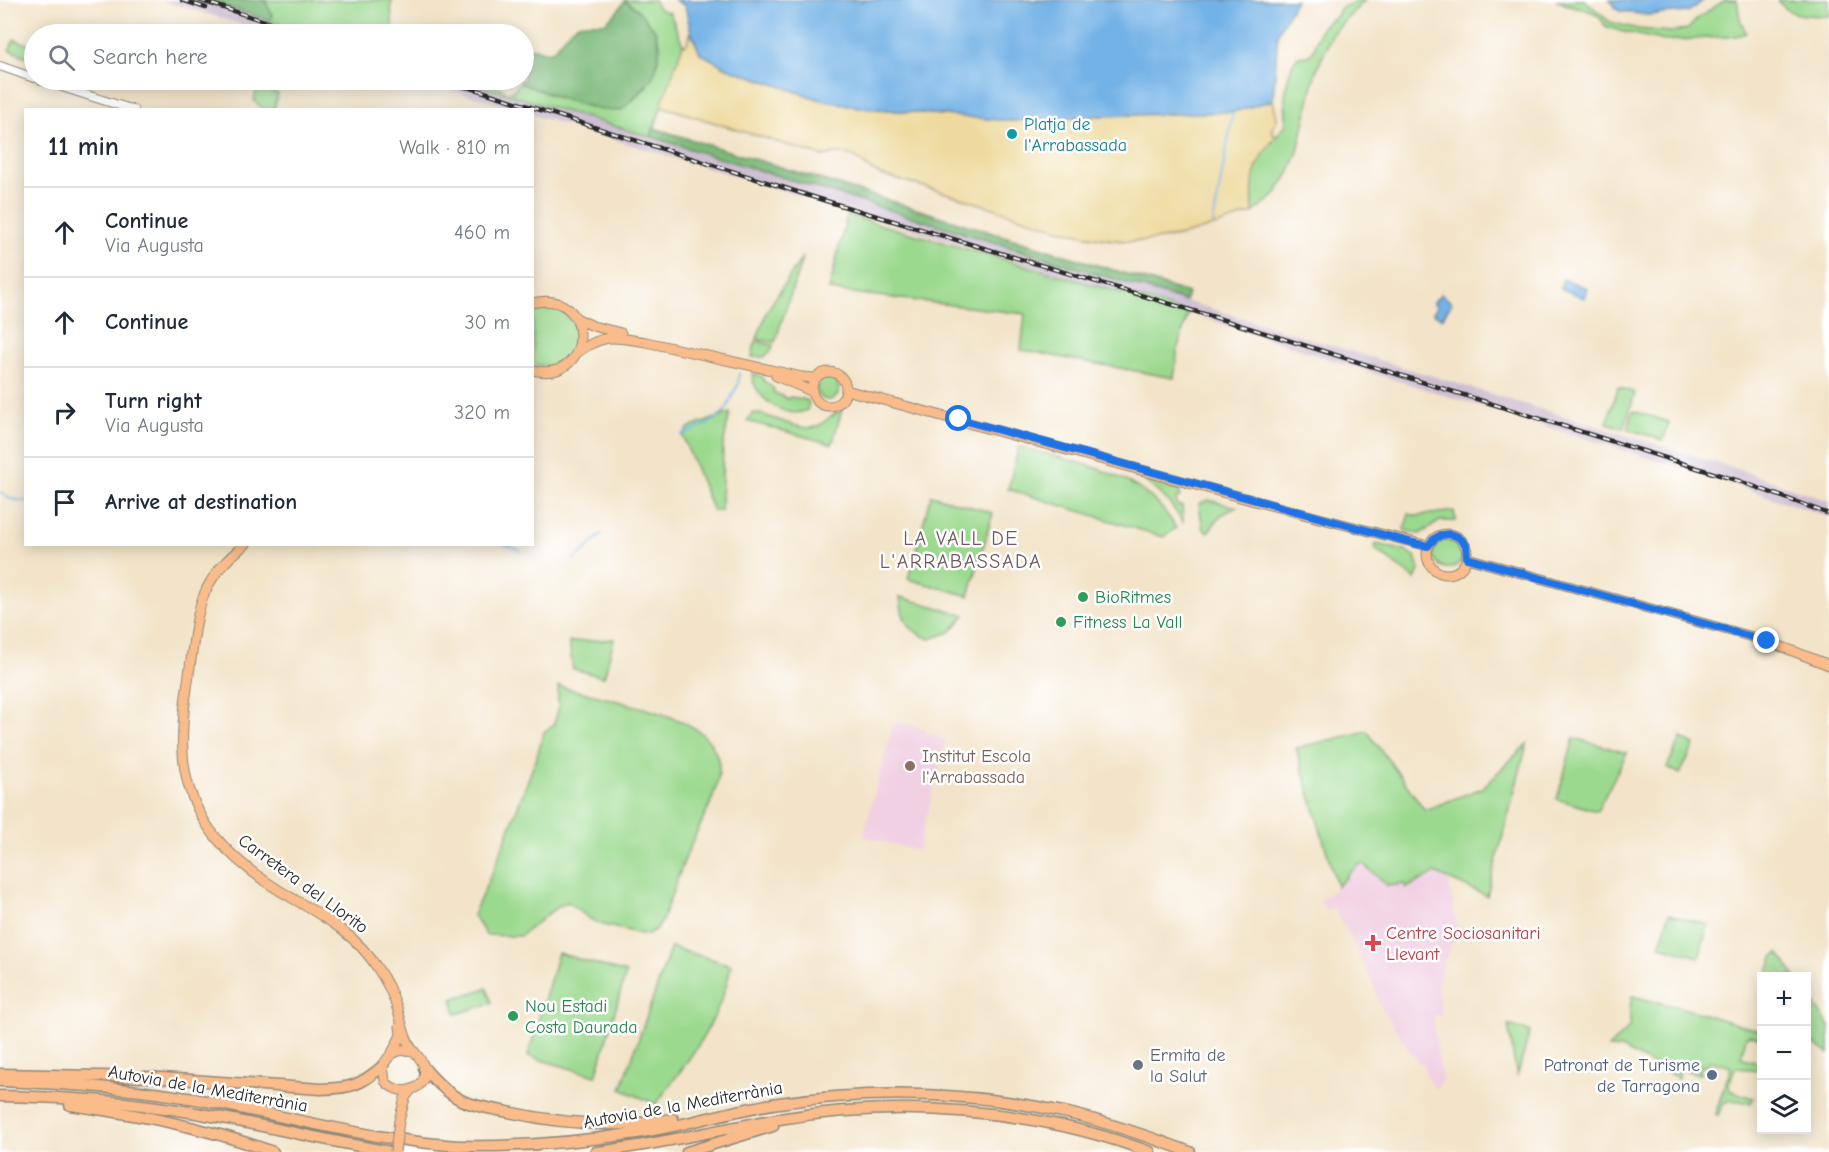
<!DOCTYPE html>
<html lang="en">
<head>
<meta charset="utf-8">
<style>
  :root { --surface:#fff; --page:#f2f2f3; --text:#1f2937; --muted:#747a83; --line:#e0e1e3 }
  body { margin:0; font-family:"Comic Neue",sans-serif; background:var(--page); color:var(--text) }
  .controls { position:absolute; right:18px; bottom:18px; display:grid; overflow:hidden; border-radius:0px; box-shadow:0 3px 15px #0003 }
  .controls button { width:54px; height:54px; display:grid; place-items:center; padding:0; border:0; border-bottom:2px solid var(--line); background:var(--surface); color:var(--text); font:30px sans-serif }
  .stop { position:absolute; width:18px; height:18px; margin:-14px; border:4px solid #1a73e8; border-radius:50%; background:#fff }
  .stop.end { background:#1a73e8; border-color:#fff; box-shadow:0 2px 6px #0008 }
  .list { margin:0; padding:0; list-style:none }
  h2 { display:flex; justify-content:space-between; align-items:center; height:78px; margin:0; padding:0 24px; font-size:26px }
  h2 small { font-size:20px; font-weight:400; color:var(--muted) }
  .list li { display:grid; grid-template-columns:39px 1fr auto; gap:18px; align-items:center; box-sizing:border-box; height:90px; padding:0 24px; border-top:2px solid var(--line) }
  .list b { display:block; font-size:22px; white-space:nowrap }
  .list p { margin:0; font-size:20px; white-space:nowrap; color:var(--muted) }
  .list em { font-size:20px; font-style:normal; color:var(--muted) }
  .icon { flex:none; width:33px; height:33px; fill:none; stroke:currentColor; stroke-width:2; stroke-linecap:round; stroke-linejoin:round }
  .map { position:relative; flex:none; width:1829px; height:1152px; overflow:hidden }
  .search { position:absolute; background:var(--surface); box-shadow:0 3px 15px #0003; left:24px; top:24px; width:510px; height:66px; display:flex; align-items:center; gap:15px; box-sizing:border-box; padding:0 21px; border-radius:33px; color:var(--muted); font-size:22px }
  .panel { position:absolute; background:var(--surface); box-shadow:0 3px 15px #0003; left:24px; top:108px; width:510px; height:438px; border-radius:0px }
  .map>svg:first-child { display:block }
  .built { fill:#f1d0e3 }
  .industrial { fill:#cebed1 }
  .green { fill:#9bd98e; stroke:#63825c; stroke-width:1.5 }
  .forest { fill:#7cb979; stroke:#547252; stroke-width:1.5 }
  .sand { fill:#eeda9e; stroke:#8c8264; stroke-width:1.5 }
  .water { fill:#73b2e6; stroke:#4f6e88; stroke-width:1.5 }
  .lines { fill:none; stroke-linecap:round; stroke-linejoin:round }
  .stream { stroke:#73b2e6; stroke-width:2 }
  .minor-casing { stroke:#8f887a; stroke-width:10 }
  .major-casing { stroke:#8f887a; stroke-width:11 }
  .highway-casing { stroke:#8f887a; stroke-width:13 }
  .minor { stroke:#fff; stroke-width:8 }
  .major { stroke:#fabc8b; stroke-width:9 }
  .highway { stroke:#fabc8b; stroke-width:10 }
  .rail-casing { stroke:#2b2b2b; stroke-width:4.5 }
  .rail { stroke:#fff; stroke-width:2; stroke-dasharray:7; stroke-linecap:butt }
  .major-bridge-casing { stroke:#8f887a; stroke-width:11; stroke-linecap:butt }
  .major-bridge { stroke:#fabc8b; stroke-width:9 }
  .route { stroke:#1a73e8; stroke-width:8 }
  .culture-dot { fill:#0f9aa8; stroke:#fff; stroke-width:2 }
  .leisure-dot { fill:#2e9e5b; stroke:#fff; stroke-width:2 }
  .education-dot { fill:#8d6e63; stroke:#fff; stroke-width:2 }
  .health-dot { fill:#e0444e; stroke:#fff; stroke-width:2 }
  .worship-dot { fill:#6b7280; stroke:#fff; stroke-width:2 }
  .service-dot { fill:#5c6f8a; stroke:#fff; stroke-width:2 }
  .labels { text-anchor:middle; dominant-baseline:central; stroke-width:5; stroke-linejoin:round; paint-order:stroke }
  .culture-label { font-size:18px; fill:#0d838f; stroke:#fff; text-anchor:start }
  .leisure-label { font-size:18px; fill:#27864d; stroke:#fff; text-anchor:start }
  .education-label { font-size:18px; fill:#785e54; stroke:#fff; text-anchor:start }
  .street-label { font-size:18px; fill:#2b2b2b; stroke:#fff }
  .health-label { font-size:18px; fill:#be3a42; stroke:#fff; text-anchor:start }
  .worship-label { font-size:18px; fill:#5b616d; stroke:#fff; text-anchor:start }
  .service-label { font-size:18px; fill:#4e5e75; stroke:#fff; text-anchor:end }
  .neighbourhood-label { font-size:20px; letter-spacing:1.5px; fill:#725761; stroke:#fff }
</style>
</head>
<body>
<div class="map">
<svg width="1829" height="1152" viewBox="0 0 1829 1152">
  <rect width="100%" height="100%" fill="#fff"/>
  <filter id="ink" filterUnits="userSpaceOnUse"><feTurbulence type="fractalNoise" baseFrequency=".0167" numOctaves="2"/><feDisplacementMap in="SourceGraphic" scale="12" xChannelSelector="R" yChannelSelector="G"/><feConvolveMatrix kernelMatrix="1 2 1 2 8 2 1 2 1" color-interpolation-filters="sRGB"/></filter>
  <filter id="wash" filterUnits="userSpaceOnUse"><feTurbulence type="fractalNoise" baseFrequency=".008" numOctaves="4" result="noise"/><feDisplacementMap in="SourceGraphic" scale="24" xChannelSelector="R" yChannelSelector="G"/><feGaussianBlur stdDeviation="1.35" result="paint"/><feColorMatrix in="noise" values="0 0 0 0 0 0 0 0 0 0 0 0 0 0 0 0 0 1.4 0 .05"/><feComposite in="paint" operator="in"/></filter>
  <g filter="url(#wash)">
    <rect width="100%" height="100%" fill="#f3e4c9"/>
    <path class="built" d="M 897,722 L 926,729 L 926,733 L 946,740 L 918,851 L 863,836 L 893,725 L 896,725 Z
      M 1362,863 L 1388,886 L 1404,884 L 1407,888 L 1435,873 L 1449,878 L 1457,930 L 1443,965 L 1437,987 L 1442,1015 L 1434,1016 L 1434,1029 L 1442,1080 L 1436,1090 L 1425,1073 L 1425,1064 L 1419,1064 L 1379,1004 L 1375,988 L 1345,926 L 1342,924 L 1334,908 L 1325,911 L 1320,900 L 1328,895 L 1347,877 L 1346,875 Z"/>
    <path class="industrial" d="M 162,0 L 206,0 L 314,34 L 273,34 Z
      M 418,80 L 460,80 L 1734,468 L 1829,501 L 1829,517 L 1711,477 L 1376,374 L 1202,317 L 533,115 L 532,110 L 515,109 Z"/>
    <path class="green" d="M 265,0 L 392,0 L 391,6 L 393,34 L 314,34 L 270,21 L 272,15 Z
      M 624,0 L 655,0 L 657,8 L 670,13 L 683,45 L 651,137 L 460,80 L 489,80 L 506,92 L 512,92 L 520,83 L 558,98 L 597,109 L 604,109 L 632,101 L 646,87 L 656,69 L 660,44 L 655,30 L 634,7 Z
      M 1361,0 L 1365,0 L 1333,33 L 1315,74 L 1298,151 L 1289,174 L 1274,196 L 1253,213 L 1252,176 L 1267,148 L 1286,124 C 1287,116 1285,108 1285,99 C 1286,86 1289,68 1297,57 C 1300,56 1303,57 1307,56 C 1317,52 1316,36 1321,29 C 1324,23 1331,19 1337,16 L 1340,8 Z
      M 1557,0 L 1585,0 L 1610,22 L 1638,29 L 1671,32 L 1688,29 L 1697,19 L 1725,0 L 1737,0 L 1740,19 L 1746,33 L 1736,36 L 1665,41 L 1620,31 L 1605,26 C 1596,5 1573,10 1557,0 Z
      M 1778,0 L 1829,0 L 1829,16 C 1810,15 1788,18 1778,0 Z
      M 14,39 L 34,47 L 33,59 L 9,50 Z
      M 257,87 L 278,94 L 274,109 L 264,109 L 254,101 Z
      M 847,215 L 1157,303 L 1188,314 L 1178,347 L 1174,378 L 1021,350 L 1025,314 L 829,290 Z
      M 803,256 L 775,342 L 757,339 L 767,311 Z
      M 547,305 C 597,316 575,382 533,363 L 533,308 Z
      M 757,341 L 773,345 L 771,351 L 764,357 L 752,357 L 755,343 Z
      M 752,374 L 762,376 L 764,381 L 774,389 L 773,392 L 788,399 L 790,397 L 807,400 L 809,403 L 807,410 C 786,421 753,397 752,374 Z
      M817 389a11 11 0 1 1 22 0a11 11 0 1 1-22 0Z
      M 1618,387 L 1635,393 L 1624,428 L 1607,423 Z
      M 842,410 L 832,444 L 747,421 L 753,413 C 769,414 791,428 809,428 C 821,429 830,414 842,410 Z
      M 1633,411 L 1669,422 L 1663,440 L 1628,429 Z
      M 730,413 L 723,445 L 721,511 L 713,511 L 683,437 L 688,428 Z
      M 1019,447 C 1075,462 1145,472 1176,528 L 1163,537 L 1008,489 Z
      M 1145,481 L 1180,491 L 1180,497 L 1176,498 L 1177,506 L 1182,506 L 1183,522 L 1169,502 Z
      M 931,495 L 993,513 L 969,596 L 908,579 Z
      M 1208,500 L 1237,507 L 1221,515 L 1208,532 L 1203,529 L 1199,504 Z
      M 1454,511 L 1456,521 L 1440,521 L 1420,534 L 1404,530 L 1409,514 L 1416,516 Z
      M1433 553a15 15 0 1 1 30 0a15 15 0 1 1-30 0Z
      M 1376,544 L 1405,551 L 1415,556 L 1419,570 L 1415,579 L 1375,549 Z
      M 900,597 L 965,615 L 950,632 L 930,639 C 907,630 902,620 900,597 Z
      M 614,639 L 604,677 L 573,669 L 569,642 Z
      M 558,686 C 593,696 675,711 701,733 C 711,741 719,755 719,768 C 720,792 698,827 689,849 C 680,872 671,895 663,918 L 658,928 L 646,935 L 603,925 L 590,919 L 568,902 L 557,907 L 520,936 L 486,935 L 473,915 L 497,862 L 537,756 L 544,732 L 554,724 L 558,711 Z
      M 1367,731 L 1425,810 L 1482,788 L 1527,744 L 1487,896 L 1435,873 L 1406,888 L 1404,884 L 1388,886 L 1362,863 L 1347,875 L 1347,877 L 1337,886 L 1296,748 Z
      M 1574,738 L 1627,753 L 1597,811 L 1557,799 Z
      M 1681,738 L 1694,745 L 1680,774 L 1667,767 Z
      M 1669,914 L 1708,925 L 1699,957 L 1660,946 Z
      M 671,947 L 731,965 C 722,1019 688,1061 656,1104 L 621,1089 Z
      M 558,953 L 626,973 L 596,1076 L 528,1056 Z
      M 1779,953 L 1779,954 L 1795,976 L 1767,976 L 1773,957 Z
      M 487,988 L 492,1003 L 456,1014 L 452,999 Z
      M 1807,993 L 1829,1026 L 1829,1054 L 1807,1038 Z
      M 1632,996 L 1690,1010 L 1761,1031 L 1761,1038 L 1750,1035 L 1746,1037 L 1741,1057 L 1761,1063 L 1761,1070 L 1735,1068 L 1728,1086 L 1731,1091 L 1753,1098 L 1751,1104 C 1734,1099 1724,1096 1718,1115 L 1715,1114 L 1731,1067 L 1710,1061 L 1707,1066 L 1701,1066 L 1700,1074 L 1680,1069 L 1678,1078 L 1623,1049 L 1608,1048 L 1630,1026 L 1630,1007 Z
      M 1508,1025 L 1530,1031 L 1517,1077 Z"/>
    <path class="forest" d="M 206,0 L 265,0 L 272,15 L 270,21 Z
      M 625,1 L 637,9 L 655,30 L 660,47 L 656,69 L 651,80 L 623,109 C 607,118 540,90 520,83 L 521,80 L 524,80 L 524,51 C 533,42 541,54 552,51 C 575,28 567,20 604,23 L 616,13 Z
      M 654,128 L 1188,293 L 1185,301 L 651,137 Z"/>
    <path class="sand" d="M 691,32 L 700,53 L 727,68 L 821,100 L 865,108 L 1012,121 L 1097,116 L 1233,112 L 1273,100 L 1277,119 L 1272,129 L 1275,138 C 1252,166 1251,179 1253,213 C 1217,225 1181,239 1142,241 C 1085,243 1023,217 969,200 C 940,191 911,183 881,175 C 852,162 862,149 822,156 L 661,106 L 683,45 L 686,45 Z"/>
    <path class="water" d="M 675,0 L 1296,0 L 1278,33 L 1273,100 L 1233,112 L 1097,116 L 1012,121 L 865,108 L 821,100 L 727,68 L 700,53 L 691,32 L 685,6 Z
      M 1609,0 L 1704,0 L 1688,12 L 1647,15 L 1619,11 Z
      M 1563,279 L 1587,288 L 1584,298 L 1560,288 Z
      M 1441,294 L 1452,303 L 1442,318 L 1433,313 L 1437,306 L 1433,303 Z"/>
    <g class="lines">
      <path class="stream" d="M 1213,224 L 1233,112
        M 681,435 C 696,429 718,422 727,408 C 731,401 732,392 738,386 L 739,373
        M 0,492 L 10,499 L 26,501
        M 504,544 L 521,551
        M 574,560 L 602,534"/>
    </g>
  </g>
  <g filter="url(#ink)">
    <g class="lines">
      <defs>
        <path id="minor" d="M 0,66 L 34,78
          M 40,80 L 134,110"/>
        <path id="major" d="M 532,303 C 597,287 595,386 532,370
          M 576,318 L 593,326 L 621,333
          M 578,352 C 605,333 614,337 646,342 L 802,377 L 815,378
          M812 389a17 17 0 1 1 34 0a17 17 0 1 1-34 0Z
          M 776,376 L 811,391
          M 846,390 L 1303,514 L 1428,546
          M1427 554a20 20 0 1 1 40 0a20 20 0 1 1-40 0Z
          M 246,544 C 197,581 198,611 190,667 C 186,696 181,724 183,753 C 187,823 235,865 292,898 C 325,917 358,936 378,969 C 386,981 392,992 396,1005 C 401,1018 403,1032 409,1044 C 413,1052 422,1058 424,1067 C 429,1091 399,1098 385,1081 L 383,1066 C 389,1053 399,1048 412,1051
          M 1467,558 L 1767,641 L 1829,665
          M 392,1053 L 401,1035 L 400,1026
          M 399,1121 L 405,1098 L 411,1090"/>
        <path id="highway" d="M 424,1068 C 435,1081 448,1094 463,1101 C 477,1107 493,1109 508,1112 C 563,1124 617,1129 673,1119
          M 0,1074 L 148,1077 L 321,1089 C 352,1088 359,1086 383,1066
          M 0,1081 C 73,1084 145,1089 217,1103 C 270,1114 324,1127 377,1136 C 405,1140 433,1145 462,1146 C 520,1147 579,1142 637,1133 C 685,1126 731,1110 779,1103 C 874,1089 975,1092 1068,1113 C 1110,1123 1150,1137 1190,1152
          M 0,1096 C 48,1097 95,1099 142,1105 C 226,1115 308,1138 391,1152
          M 70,1105 C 142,1115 204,1127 273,1152
          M 596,1152 C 658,1145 718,1129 779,1119 C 901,1099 1034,1108 1150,1152
          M 687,1152 L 773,1126"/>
      </defs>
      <use href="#minor" class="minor-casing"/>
      <use href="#major" class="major-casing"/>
      <use href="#highway" class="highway-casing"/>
      <use href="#minor" class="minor"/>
      <use href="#major" class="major"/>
      <use href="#highway" class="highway"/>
      <defs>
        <path id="rail" d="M 182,0 L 206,8
          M 199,0 L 305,34
          M 437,80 L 478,90 L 813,197 L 1214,317 L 1742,482 L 1829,514"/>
      </defs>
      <use href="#rail" class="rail-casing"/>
      <use href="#rail" class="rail"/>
      <defs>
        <path id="major-bridge" d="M 395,1152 L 399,1121"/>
      </defs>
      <use href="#major-bridge" class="major-bridge-casing"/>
      <use href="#major-bridge" class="major-bridge"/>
    </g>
  </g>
  <g class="lines" filter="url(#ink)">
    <path class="route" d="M 959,419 L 1413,543 L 1428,546 C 1438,532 1455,529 1466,545 L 1467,558 L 1767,641"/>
  </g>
  <circle class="culture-dot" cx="1012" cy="134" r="6"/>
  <g class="leisure-dot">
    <circle cx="1083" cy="597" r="6"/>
    <circle cx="1061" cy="622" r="6"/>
    <circle cx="513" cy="1016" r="6"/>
  </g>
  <circle class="education-dot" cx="910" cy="766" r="6"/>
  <path class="health-dot" d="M1370 934h6v6h6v6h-6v6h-6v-6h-6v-6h6z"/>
  <circle class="worship-dot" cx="1138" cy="1065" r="6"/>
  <circle class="service-dot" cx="1712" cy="1075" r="6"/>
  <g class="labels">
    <g class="culture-label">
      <text x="1024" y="124">Platja de<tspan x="1024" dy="21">l'Arrabassada</tspan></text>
    </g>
    <g class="leisure-label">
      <text x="1095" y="597">BioRitmes</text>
      <text x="1073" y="622">Fitness La Vall</text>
      <text x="525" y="1006">Nou Estadi<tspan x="525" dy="21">Costa Daurada</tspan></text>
    </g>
    <g class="education-label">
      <text x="922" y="756">Institut Escola<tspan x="922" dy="21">l'Arrabassada</tspan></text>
    </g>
    <g class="street-label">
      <text transform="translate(303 884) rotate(36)">Carretera del Llorito</text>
      <text transform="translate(208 1089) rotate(10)">Autovia de la Mediterrània</text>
      <text transform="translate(683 1105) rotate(-10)">Autovia de la Mediterrània</text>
    </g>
    <g class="health-label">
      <text x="1386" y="933">Centre Sociosanitari<tspan x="1386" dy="21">Llevant</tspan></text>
    </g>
    <g class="worship-label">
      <text x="1150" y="1055">Ermita de<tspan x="1150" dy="21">la Salut</tspan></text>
    </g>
    <g class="service-label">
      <text x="1700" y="1065">Patronat de Turisme<tspan x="1700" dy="21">de Tarragona</tspan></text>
    </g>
    <g class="neighbourhood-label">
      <text x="961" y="538">LA VALL DE<tspan x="961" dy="23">L'ARRABASSADA</tspan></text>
    </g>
  </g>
</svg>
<div class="controls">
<button>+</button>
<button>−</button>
<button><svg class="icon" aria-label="layers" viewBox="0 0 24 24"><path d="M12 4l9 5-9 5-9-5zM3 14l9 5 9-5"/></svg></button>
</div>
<div class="stop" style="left:959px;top:419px"></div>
<div class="stop end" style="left:1767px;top:641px"></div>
<div class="search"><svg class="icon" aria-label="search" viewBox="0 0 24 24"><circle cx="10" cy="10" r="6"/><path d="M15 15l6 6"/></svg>Search here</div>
<section class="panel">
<h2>11 min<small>Walk · 810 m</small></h2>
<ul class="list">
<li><svg class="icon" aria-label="ahead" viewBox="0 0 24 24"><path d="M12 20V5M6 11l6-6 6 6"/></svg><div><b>Continue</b><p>Via Augusta</p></div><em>460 m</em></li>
<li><svg class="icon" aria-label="ahead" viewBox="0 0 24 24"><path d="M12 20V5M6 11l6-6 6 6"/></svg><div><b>Continue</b></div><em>30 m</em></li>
<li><svg class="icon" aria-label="right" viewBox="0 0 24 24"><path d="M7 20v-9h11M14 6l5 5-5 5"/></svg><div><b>Turn right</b><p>Via Augusta</p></div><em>320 m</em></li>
<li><svg class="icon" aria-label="arrive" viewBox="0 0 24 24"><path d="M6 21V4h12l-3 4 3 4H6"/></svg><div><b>Arrive at destination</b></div></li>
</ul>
</section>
</div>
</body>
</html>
